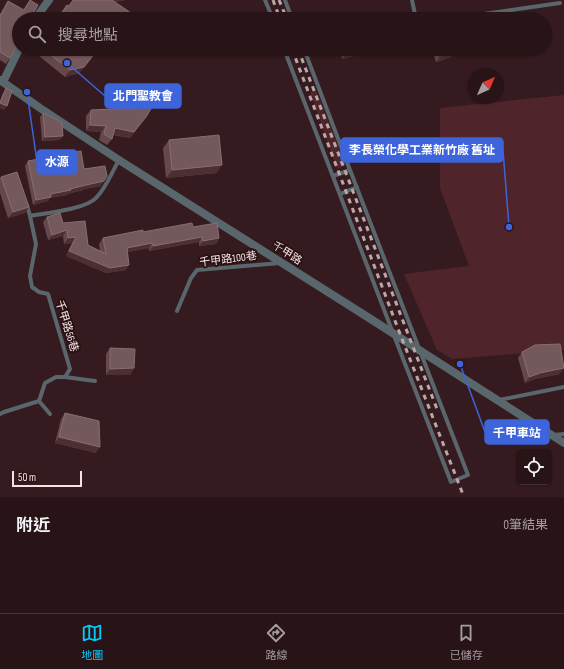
<!DOCTYPE html>
<html lang="zh-TW">
<head>
<meta charset="utf-8">
<style>
  :root { --surface:#281417; --page:#342124; --text:#f1f3f6; --muted:#a59ea1; --line:#443336; --accent:#05cbf9 }
  body { margin:0; font-family:"Sofia Sans Condensed","Noto Sans TC",sans-serif; background:var(--page); color:var(--text) }
  .controls { position:absolute; right:12px; bottom:12px; display:grid; overflow:hidden; border-radius:6px; box-shadow:0 1px 3px #0004 }
  .controls button { width:36px; height:36px; display:grid; place-items:center; padding:0; border:0; border-bottom:1px solid var(--line); background:var(--surface); color:var(--text); font:20px sans-serif }
  .compass { position:absolute; left:468px; top:68px; width:36px; height:36px; border-radius:50%; background:var(--surface); box-shadow:0 1px 3px #0004; rotate:45deg }
  .scale { position:absolute; left:12px; bottom:10px; width:70px; box-sizing:border-box; padding-left:4px; border:2px solid #f4e1e3; border-top:0; font-size:11px; line-height:14px; white-space:nowrap; color:#f4e1e3; -webkit-text-stroke:3px #2b1215; paint-order:stroke }
  .list { margin:0; padding:0; list-style:none }
  h2 { display:flex; justify-content:space-between; align-items:center; height:52px; margin:0; padding:0 16px; font-size:17px }
  h2 small { font-size:13px; font-weight:400; color:var(--muted) }
  .icon { flex:none; width:22px; height:22px; fill:none; stroke:currentColor; stroke-width:2; stroke-linecap:round; stroke-linejoin:round }
  .map { position:relative; flex:none; width:564px; height:497px; overflow:hidden }
  .search { position:absolute; background:var(--surface); box-shadow:0 1px 3px #0004; left:12px; right:12px; top:12px; height:44px; display:flex; align-items:center; gap:10px; box-sizing:border-box; padding:0 14px; border-radius:22px; color:var(--muted); font-size:15px }
  .sheet { height:116px; background:var(--surface) }
  nav { display:flex; justify-content:space-around; align-items:center; box-sizing:border-box; height:56px; border-top:1px solid var(--line); background:var(--surface); font-size:11px; color:var(--muted) }
  nav a { display:grid; justify-items:center; gap:2px }
  nav .on { color:var(--accent) }
  .map>svg:first-child { display:block }
  .green { fill:#4f252b }
  .lines { fill:none; stroke-linecap:round; stroke-linejoin:round }
  .lane { stroke:#59676c; stroke-width:4 }
  .street { stroke:#59676c; stroke-width:8 }
  .rail { stroke:#bba6a8; stroke-width:3; stroke-dasharray:5 5; stroke-linecap:butt }
  .wall { fill:#65484b }
  .shaded-wall { fill:#4b2f33 }
  .building { fill:#74595c; stroke:#886e71 }
  .labels { text-anchor:middle; dominant-baseline:central; stroke-width:4; stroke-linejoin:round; paint-order:stroke }
  .street-label { font-size:11px; fill:#f4e1e3; stroke:#2b1215 }
  .leader { fill:none; stroke:#3d64da; stroke-width:1.5 }
  .callout-dot { fill:#3d64da; stroke:#2b1215; stroke-width:1.5 }
  .callout { fill:#3d64da; stroke:#3d64da; stroke-width:1.5 }
  .callout-label { font-size:12px; text-anchor:middle; font-weight:bold; fill:#fff }
</style>
</head>
<body>
<div class="map">
<svg width="564" height="497" viewBox="0 0 564 497">
  <rect width="100%" height="100%" fill="#351b1f"/>
  <path class="green" d="M 316,90 L 346,165 L 337,169 L 310,92 Z
    M 564,95 L 564,350 L 452,359 L 437,350 L 404,274 L 469,266 L 440,188 L 440,108 Z"/>
  <g class="lines">
    <path class="lane" d="M 265,0 L 273,19
      M 285,0 L 292,19
      M 412,0 L 416,19
      M 470,16 L 560,3
      M 278,19 L 290,14
      M 284,49 L 393,333 L 451,482 L 468,475 L 350,170 L 304,49
      M 333,176 L 350,170
      M 340,194 L 357,187
      M 27,205 L 30,216 L 36,244 L 30,276 L 32,287 L 39,292 L 48,294 L 70,369 L 65,377
      M 30,216 C 47,213 86,209 96,198 C 106,188 112,172 119,160
      M 177,311 L 191,278 L 197,270 L 280,263
      M 499,400 L 564,387
      M 39,401 L 50,414
      M 0,414 L 4,412 L 39,401 L 45,383 L 56,377 L 65,377 L 95,381
      M 554,435 L 564,434"/>
    <path class="street" d="M 35,19 L 49,0
      M 0,80 L 40,108 L 119,160 L 366,316 L 564,443
      M 3,82 L 19,49"/>
    <path class="rail" d="M 273,0 L 280,19
      M 279,0 L 287,19
      M 292,49 L 397,326 L 464,497
      M 298,49 L 437,409"/>
  </g>
  <path class="wall" d="M 30,0 L 19,19 L 19,41 L 16,45 L 10,58 L 6,64 L 0,60 L 0,14 L 8,1 L 23,10 Z
    M 36,49 L 99,49 L 79,73 L 65,77 L 34,52 Z
    M 341,49 L 364,49 L 364,50 L 361,54 L 342,59 Z
    M 432,49 L 455,49 L 451,57 L 436,62 Z
    M 6,88 L 4,110 L 0,108 L 0,101 L 3,93 Z
    M 91,110 L 146,117 L 130,138 L 113,135 L 112,139 L 107,145 L 99,140 L 101,132 L 86,131 L 86,116 Z
    M 43,113 L 60,140 L 42,141 L 40,117 Z
    M 169,140 L 217,173 L 166,178 L 163,148 Z
    M 28,161 L 84,169 L 101,186 L 84,189 L 83,190 L 68,194 L 67,195 L 50,198 L 48,201 L 33,205 L 25,166 Z
    M 1,177 L 29,207 L 25,213 L 8,218 L 0,193 L 0,178 Z
    M 47,217 L 63,223 L 88,245 L 100,251 L 99,244 L 103,238 L 143,232 L 193,227 L 219,238 L 216,244 L 199,246 L 199,242 L 149,251 L 149,248 L 128,252 L 126,270 L 106,273 L 66,256 L 72,243 L 64,244 L 63,236 L 48,240 L 43,222 Z
    M 110,348 L 134,368 L 130,375 L 106,375 L 106,354 Z
    M 522,352 L 560,374 L 535,379 L 525,383 L 518,358 Z
    M 65,413 L 96,453 L 55,443 L 61,419 Z"/>
  <path class="shaded-wall" d="M 113,0 L 126,0 L 109,4 Z
    M 98,49 L 99,49 L 79,73 L 65,77 L 70,70 Z
    M 364,50 L 361,54 L 342,59 L 345,55 Z
    M 456,51 L 451,57 L 436,62 L 440,56 Z
    M 0,103 L 7,106 L 4,110 L 0,108 Z
    M 146,117 L 130,138 L 111,134 L 115,128 Z
    M 90,125 L 106,126 L 101,132 L 86,131 Z
    M 63,136 L 60,140 L 42,141 L 45,137 Z
    M 222,165 L 217,173 L 166,178 L 172,170 Z
    M 104,181 L 101,186 L 84,189 L 83,190 L 68,194 L 67,195 L 50,198 L 48,201 L 33,205 L 36,200 L 51,194 L 70,189 L 86,185 Z
    M 29,207 L 25,213 L 8,218 L 13,212 Z
    M 67,230 L 63,236 L 48,240 L 52,235 Z
    M 76,237 L 72,243 L 64,244 L 68,238 Z
    M 202,237 L 199,242 L 149,251 L 153,246 Z
    M 219,238 L 216,244 L 199,246 L 203,241 Z
    M 152,243 L 149,248 L 123,253 L 127,248 Z
    M 69,251 L 129,265 L 126,270 L 106,273 L 66,256 Z
    M 134,368 L 130,375 L 106,375 L 110,369 Z
    M 564,368 L 560,374 L 535,379 L 525,383 L 529,377 L 540,373 Z
    M 59,437 L 100,447 L 96,453 L 55,443 Z"/>
  <path class="building" d="M 30,0 L 38,5 L 34,12 L 34,15 L 32,19 L 19,19 L 19,40 L 10,58 L 0,52 L 0,14 L 1,15 L 8,1 L 24,10 Z
    M 73,0 L 112,0 L 131,13 L 127,19 L 57,19 L 67,5 L 69,6 Z
    M 476,15 L 476,19 L 446,19 L 446,17 L 449,18 Z
    M 43,49 L 98,49 L 84,67 L 70,70 Z
    M 344,49 L 364,49 L 364,50 L 345,55 Z
    M 438,49 L 455,49 L 456,51 L 440,56 Z
    M 6,88 L 12,91 L 7,106 L 0,103 Z
    M 152,107 L 146,117 L 134,132 L 115,128 L 112,139 L 104,134 L 106,126 L 90,125 L 91,110 Z
    M 43,113 L 54,118 L 62,123 L 63,136 L 45,137 Z
    M 219,135 L 222,165 L 172,170 L 169,140 Z
    M 81,151 L 84,169 L 105,166 L 107,176 L 104,181 L 86,185 L 70,189 L 71,190 L 51,194 L 51,197 L 36,200 L 28,161 Z
    M 17,172 L 29,207 L 13,212 L 1,177 Z
    M 60,213 L 63,223 L 85,221 L 88,245 L 106,254 L 103,238 L 143,230 L 143,232 L 192,223 L 193,227 L 217,223 L 219,238 L 203,241 L 202,237 L 153,246 L 152,243 L 127,248 L 129,265 L 110,268 L 69,251 L 76,237 L 68,238 L 67,230 L 52,235 L 47,217 Z
    M 560,344 L 564,368 L 540,373 L 529,377 L 522,352 L 535,345 Z
    M 110,348 L 135,349 L 134,368 L 110,369 Z
    M 65,413 L 99,421 L 100,447 L 59,437 Z"/>
  <g class="labels">
    <g class="street-label">
      <text transform="translate(287 253) rotate(32)">千甲路</text>
      <text transform="translate(228 259) rotate(-7)">千甲路100巷</text>
      <text transform="translate(67 326) rotate(73)">千甲路56巷</text>
    </g>
  </g>
  <path class="leader" d="M67 63L105 96M509 227L503 150M27 92L37 162M460 364L485 432"/>
  <g class="callout-dot">
    <circle cx="67" cy="63" r="4"/>
    <circle cx="509" cy="227" r="4"/>
    <circle cx="27" cy="92" r="4"/>
    <circle cx="460" cy="364" r="4"/>
  </g>
  <g class="callout">
    <rect x="105" y="84" width="76" height="24" rx="4"/>
    <rect x="341" y="138" width="162" height="24" rx="4"/>
    <rect x="37" y="150" width="40" height="24" rx="4"/>
    <rect x="485" y="420" width="64" height="24" rx="4"/>
  </g>
  <g class="callout-label">
    <text x="143" y="100">北門聖教會</text>
    <text x="422" y="154">李長榮化學工業新竹廠 舊址</text>
    <text x="57" y="166">水源</text>
    <text x="517" y="437">千甲車站</text>
  </g>
</svg>
<div class="controls">
<button><svg class="icon" aria-label="locate" viewBox="0 0 24 24"><circle cx="12" cy="12" r="6"/><path d="M12 2v4M12 18v4M2 12h4M18 12h4"/></svg></button>
</div>
<svg class="compass" viewBox="-18 -18 36 36"><path d="M0-13l5 13h-10z" fill="#e53935"/><path d="M0 13l5-13h-10z" fill="#a59ea1"/></svg>
<div class="scale">50 m</div>
<div class="search"><svg class="icon" aria-label="search" viewBox="0 0 24 24"><circle cx="10" cy="10" r="6"/><path d="M15 15l6 6"/></svg>搜尋地點</div>
</div>
<section class="sheet">
<h2>附近<small>0筆結果</small></h2>
<ul class="list">
</ul>
</section>
<nav>
<a class="on"><svg class="icon" aria-label="map" viewBox="0 0 24 24"><path d="M3 6l6-2 6 2 6-2v14l-6 2-6-2-6 2zM9 4v14M15 6v14"/></svg>地圖</a>
<a><svg class="icon" aria-label="directions" viewBox="0 0 24 24"><path d="M12 3l9 9-9 9-9-9zM9 14v-3h6M13 9l2 2-2 2"/></svg>路線</a>
<a><svg class="icon" aria-label="saved" viewBox="0 0 24 24"><path d="M7 4h10v16l-5-4-5 4z"/></svg>已儲存</a>
</nav>
</body>
</html>
